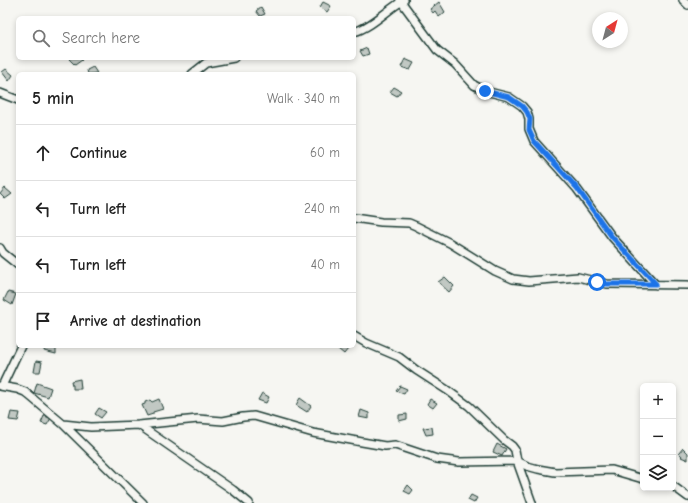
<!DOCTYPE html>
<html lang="en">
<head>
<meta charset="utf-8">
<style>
  :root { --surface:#fff; --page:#f6f6f6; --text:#222; --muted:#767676; --line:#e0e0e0 }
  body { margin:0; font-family:"Comic Neue",sans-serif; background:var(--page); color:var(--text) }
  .controls { position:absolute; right:12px; bottom:12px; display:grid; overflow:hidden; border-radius:6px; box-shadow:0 2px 6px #0003 }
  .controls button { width:36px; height:36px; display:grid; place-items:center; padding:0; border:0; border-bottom:1px solid var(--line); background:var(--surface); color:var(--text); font:20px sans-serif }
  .compass { position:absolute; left:592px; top:12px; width:36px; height:36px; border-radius:50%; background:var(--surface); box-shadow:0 2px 6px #0003; rotate:36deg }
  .stop { position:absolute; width:12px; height:12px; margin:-9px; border:3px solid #1a73e8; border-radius:50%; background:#fff }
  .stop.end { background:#1a73e8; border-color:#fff; box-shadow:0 1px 4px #0008 }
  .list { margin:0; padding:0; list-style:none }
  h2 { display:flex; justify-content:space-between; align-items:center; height:52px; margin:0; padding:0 16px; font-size:17px }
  h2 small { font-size:13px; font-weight:400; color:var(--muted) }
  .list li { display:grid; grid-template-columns:26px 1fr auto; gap:12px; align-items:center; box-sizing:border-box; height:56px; padding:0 16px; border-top:1px solid var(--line) }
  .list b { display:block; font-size:15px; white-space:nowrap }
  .list em { font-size:13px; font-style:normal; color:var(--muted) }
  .icon { flex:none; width:22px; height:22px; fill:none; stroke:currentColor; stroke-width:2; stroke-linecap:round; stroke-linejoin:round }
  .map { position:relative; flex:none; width:688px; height:503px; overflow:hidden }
  .search { position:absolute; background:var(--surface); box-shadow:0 2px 6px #0003; left:16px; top:16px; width:340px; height:44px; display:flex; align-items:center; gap:10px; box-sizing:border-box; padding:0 14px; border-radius:6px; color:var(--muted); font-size:15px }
  .panel { position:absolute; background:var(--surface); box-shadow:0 2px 6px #0003; left:16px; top:72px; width:340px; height:276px; border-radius:6px }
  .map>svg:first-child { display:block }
  .building { fill:#c1c8c3; stroke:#1f3d34 }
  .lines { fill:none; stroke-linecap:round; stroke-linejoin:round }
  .street-casing { stroke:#1f3d34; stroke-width:10 }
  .street { stroke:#f6f6f2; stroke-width:7 }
  .route { stroke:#1a73e8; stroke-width:5 }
</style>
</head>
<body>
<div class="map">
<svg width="688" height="503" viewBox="0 0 688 503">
  <rect width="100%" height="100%" fill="#f6f6f2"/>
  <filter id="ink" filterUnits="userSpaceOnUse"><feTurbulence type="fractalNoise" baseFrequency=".025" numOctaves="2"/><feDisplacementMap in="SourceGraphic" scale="8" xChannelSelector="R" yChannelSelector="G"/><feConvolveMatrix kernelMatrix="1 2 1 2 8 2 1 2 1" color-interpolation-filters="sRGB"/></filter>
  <g filter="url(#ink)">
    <path class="building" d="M 323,2 L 331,6 L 327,12 L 320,7 Z
      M 439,2 L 445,12 L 439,17 L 435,11 L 433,13 L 430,9 Z
      M 261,7 L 265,14 L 260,16 L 256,11 Z
      M 367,48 L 369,54 L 363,56 L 360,51 Z
      M 70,58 L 80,58 L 82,60 L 75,65 L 69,59 Z
      M 405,59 L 414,63 L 410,70 L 401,67 Z
      M 93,67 L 97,73 L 88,74 L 87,70 Z
      M 6,69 L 13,75 L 9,81 L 2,72 Z
      M 394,87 L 401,91 L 397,96 L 390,92 Z
      M 5,188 L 12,194 L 5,199 L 0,194 Z
      M 445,277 L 454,286 L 449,292 L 438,282 Z
      M 8,292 L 16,294 L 12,305 L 4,300 Z
      M 45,346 L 56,346 L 56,354 L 44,351 Z
      M 340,346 L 343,346 L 348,349 L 344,354 L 338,349 Z
      M 36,361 L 42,362 L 40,372 L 34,372 Z
      M 80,379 L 81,389 L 73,389 L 73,385 L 72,385 L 71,381 Z
      M 37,383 L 51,388 L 48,397 L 34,393 Z
      M 400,386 L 407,389 L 404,394 L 396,391 Z
      M 262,393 L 269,397 L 266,403 L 258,400 Z
      M 300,398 L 311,406 L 307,412 L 296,405 Z
      M 159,399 L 163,409 L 153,412 L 153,414 L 147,416 L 142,405 L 145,404 L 145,402 L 150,400 L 152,402 Z
      M 430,399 L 437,403 L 433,408 L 427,404 Z
      M 99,408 L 106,412 L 101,418 L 95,414 Z
      M 361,410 L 369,413 L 369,419 L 359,417 Z
      M 11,412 L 20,413 L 18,421 L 9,420 Z
      M 407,414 L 407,419 L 399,421 L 399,415 Z
      M 44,416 L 51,418 L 47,425 L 41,423 Z
      M 432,427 L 433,434 L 426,435 L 423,428 Z
      M 497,444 L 506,449 L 502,456 L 493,452 Z
      M 683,448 L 688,453 L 688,460 L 681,457 L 682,456 L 679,453 Z
      M 408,485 L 413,490 L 410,494 L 404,491 Z
      M 471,495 L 477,498 L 474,503 L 468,500 Z"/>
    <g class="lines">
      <defs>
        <path id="street" d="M 400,0 L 437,50 L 455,64 L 474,85 L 485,91 L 509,97 L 522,106 L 527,112 L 529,119 L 529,129 L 534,141 L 577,189 L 612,237 L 656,285
          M 683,0 L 688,5
          M 354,32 C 372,27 388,9 404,0
          M 192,74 L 206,63 L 234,58
          M 0,93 L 18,100
          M 354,218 L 381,222 L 409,223 L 416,226 L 450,243 L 495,271 L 513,279 L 529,281 L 578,277 L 607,284 L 688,285
          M 0,248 L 3,253 L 18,265
          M 354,336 L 366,343 L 399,357 L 416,370 L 447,390 L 469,406 L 504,440 L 512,446 L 515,450 L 517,461 L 532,503
          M 0,386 L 17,389 L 25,392 L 63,424 L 91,427 L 139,425 L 198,419 L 223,421 L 243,417 L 254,416 L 313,433 L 362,442 L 385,446 L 395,445 L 437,459 L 459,462 L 517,461 L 527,466 L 538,469 L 555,472 L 612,470 L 643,479
          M 2,386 L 21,346
          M 63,424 L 143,503
          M 139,425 L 233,490 L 249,503
          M 673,486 L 688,497"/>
      </defs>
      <use href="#street" class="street-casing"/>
      <use href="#street" class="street"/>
    </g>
  </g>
  <g class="lines" filter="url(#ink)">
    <path class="route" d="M 485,91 L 509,97 L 522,106 L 527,112 L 530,119 L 529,130 L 534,141 L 577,188 L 612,237 L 656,284 L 607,284 L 597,282"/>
  </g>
</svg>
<div class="controls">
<button>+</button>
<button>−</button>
<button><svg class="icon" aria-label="layers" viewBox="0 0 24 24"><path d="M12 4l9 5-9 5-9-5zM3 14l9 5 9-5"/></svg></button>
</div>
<svg class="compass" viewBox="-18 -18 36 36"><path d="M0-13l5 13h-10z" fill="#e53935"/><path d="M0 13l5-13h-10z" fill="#767676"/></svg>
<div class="stop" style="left:597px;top:282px"></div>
<div class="stop end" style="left:485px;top:91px"></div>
<div class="search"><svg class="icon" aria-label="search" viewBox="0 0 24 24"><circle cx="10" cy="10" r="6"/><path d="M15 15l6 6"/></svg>Search here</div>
<section class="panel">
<h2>5 min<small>Walk · 340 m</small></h2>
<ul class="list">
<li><svg class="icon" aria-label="ahead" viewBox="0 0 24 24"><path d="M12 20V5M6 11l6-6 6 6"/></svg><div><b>Continue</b></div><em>60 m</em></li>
<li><svg class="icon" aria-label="left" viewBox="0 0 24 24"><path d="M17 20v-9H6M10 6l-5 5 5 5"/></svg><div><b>Turn left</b></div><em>240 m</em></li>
<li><svg class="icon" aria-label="left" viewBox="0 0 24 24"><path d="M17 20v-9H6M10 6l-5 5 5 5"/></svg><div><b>Turn left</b></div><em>40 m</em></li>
<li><svg class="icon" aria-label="arrive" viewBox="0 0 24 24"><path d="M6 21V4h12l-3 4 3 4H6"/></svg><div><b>Arrive at destination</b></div></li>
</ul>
</section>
</div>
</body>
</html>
